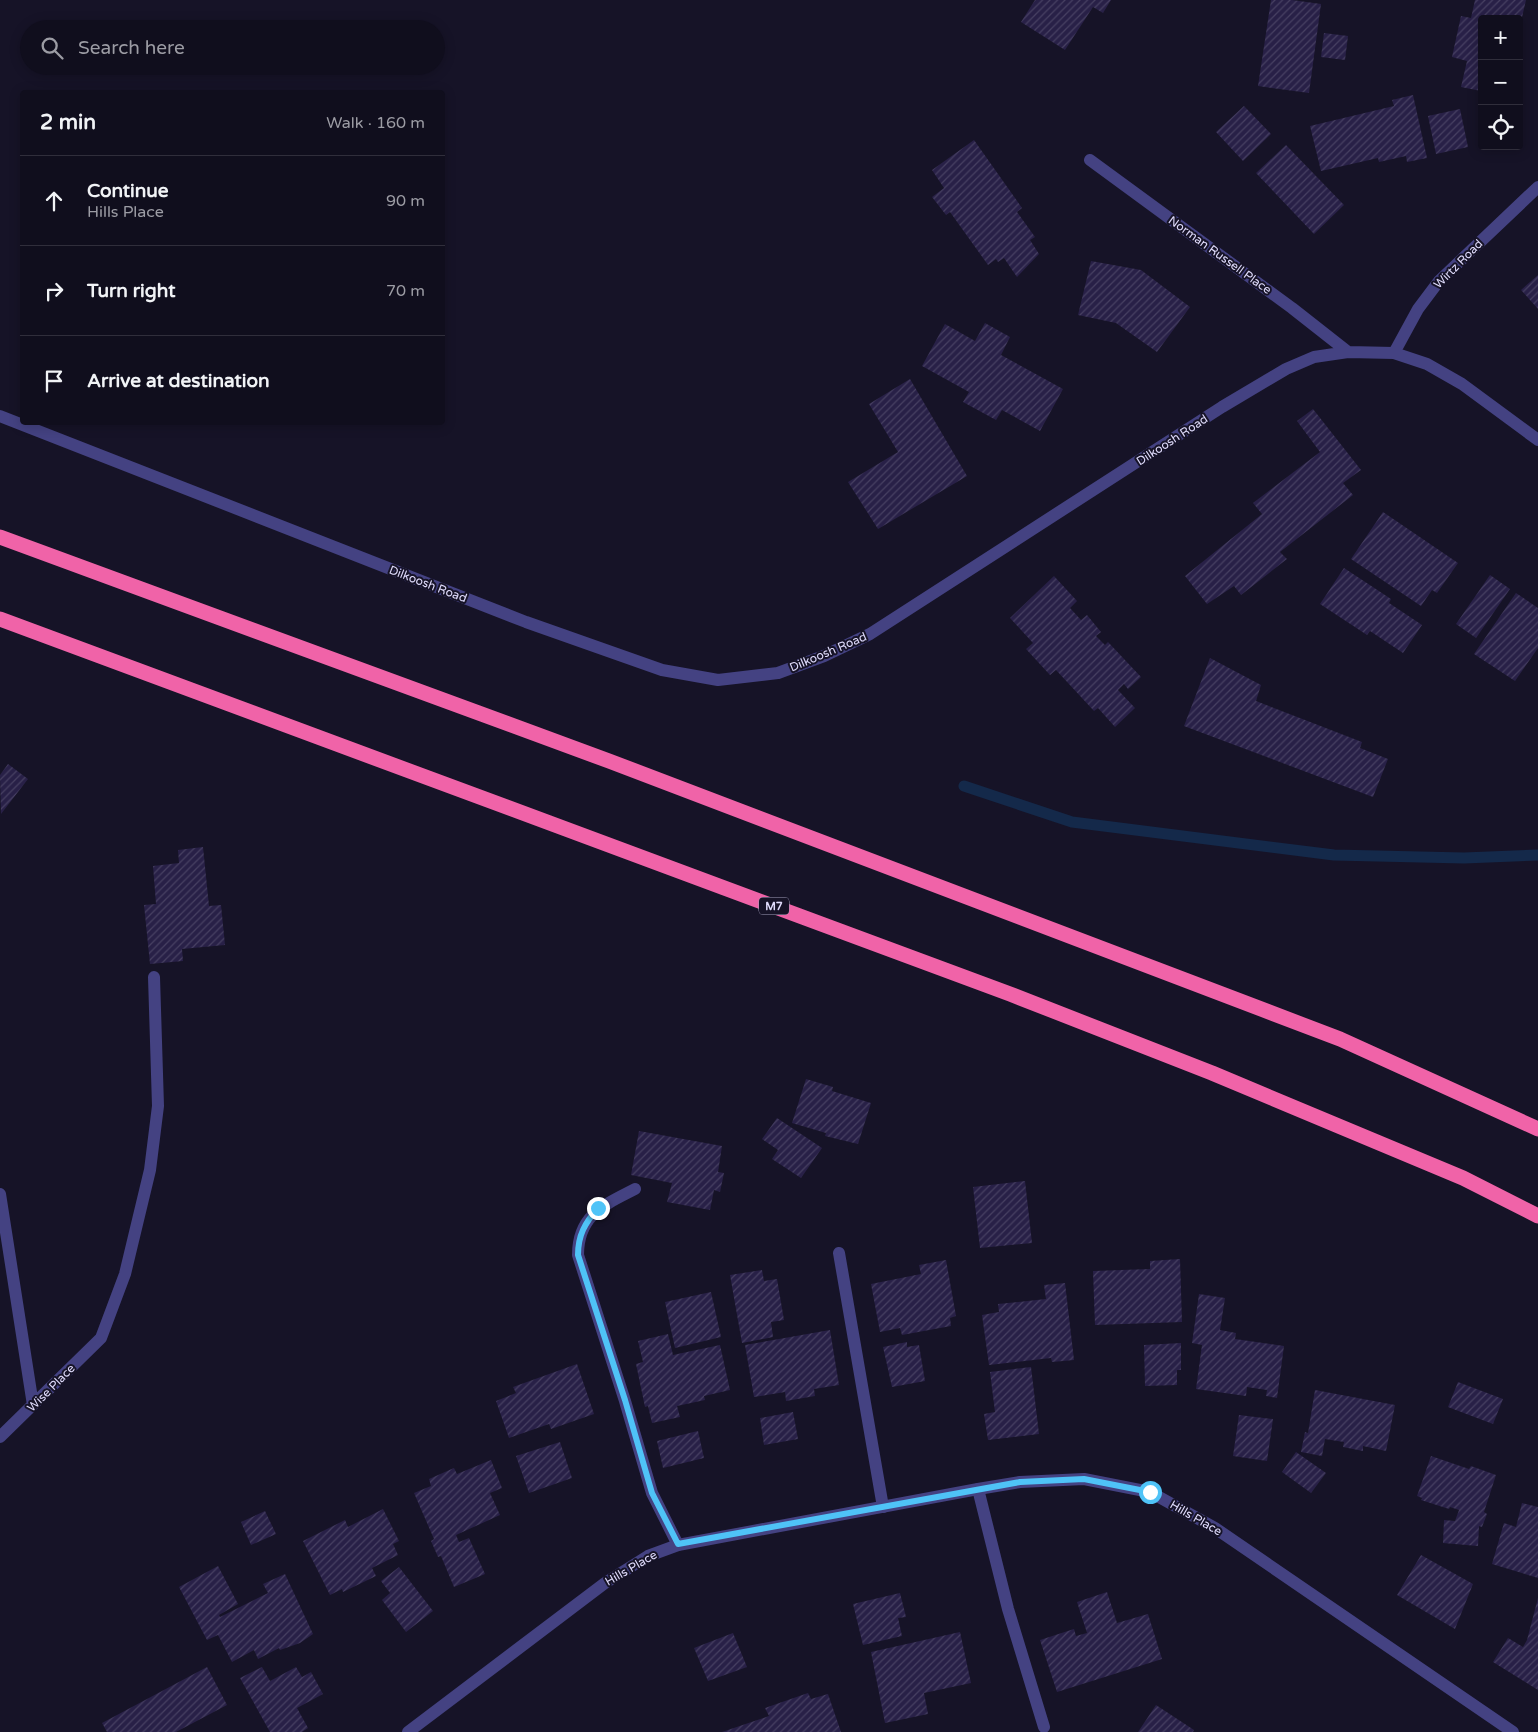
<!DOCTYPE html>
<html lang="en">
<head>
<meta charset="utf-8">
<style>
  :root { --surface:#100e1d; --page:#1e1c2a; --text:#f1f3f6; --muted:#9c9ca4; --line:#302e3b }
  body { margin:0; font-family:"Varela Round",sans-serif; background:var(--page); color:var(--text) }
  .controls { position:absolute; right:15px; top:15px; display:grid; overflow:hidden; border-radius:5px; box-shadow:0 2px 12px #0003 }
  .controls button { width:45px; height:45px; display:grid; place-items:center; padding:0; border:0; border-bottom:1px solid var(--line); background:var(--surface); color:var(--text); font:25px sans-serif }
  .stop { position:absolute; width:15px; height:15px; margin:-11px; border:4px solid #4fc3f7; border-radius:50%; background:#fff }
  .stop.end { background:#4fc3f7; border-color:#fff; box-shadow:0 1px 5px #0008 }
  .list { margin:0; padding:0; list-style:none }
  h2 { display:flex; justify-content:space-between; align-items:center; height:65px; margin:0; padding:0 20px; font-size:21px }
  h2 small { font-size:16px; font-weight:400; color:var(--muted) }
  .list li { display:grid; grid-template-columns:32px 1fr auto; gap:15px; align-items:center; box-sizing:border-box; height:90px; padding:0 20px; border-top:1px solid var(--line) }
  .list b { display:block; font-size:19px; white-space:nowrap }
  .list p { margin:0; font-size:16px; white-space:nowrap; color:var(--muted) }
  .list em { font-size:16px; font-style:normal; color:var(--muted) }
  .icon { flex:none; width:28px; height:28px; fill:none; stroke:currentColor; stroke-width:2; stroke-linecap:round; stroke-linejoin:round }
  .map { position:relative; flex:none; width:1538px; height:1732px; overflow:hidden }
  .search { position:absolute; background:var(--surface); box-shadow:0 2px 12px #0003; left:20px; top:20px; width:425px; height:55px; display:flex; align-items:center; gap:12px; box-sizing:border-box; padding:0 18px; border-radius:28px; color:var(--muted); font-size:19px }
  .panel { position:absolute; background:var(--surface); box-shadow:0 2px 12px #0003; left:20px; top:90px; width:425px; height:335px; border-radius:5px }
  .map>svg:first-child { display:block }
  .lines { fill:none; stroke-linecap:round; stroke-linejoin:round }
  .stream { stroke:#14294a; stroke-width:11 }
  .building { fill:url(#building-hatch) }
  .lane { stroke:#444282; stroke-width:12 }
  .street { stroke:#444282; stroke-width:12 }
  .highway { stroke:#f063a8; stroke-width:15 }
  .route { stroke:#4fc3f7; stroke-width:6 }
  .labels { text-anchor:middle; dominant-baseline:central; stroke-width:4; stroke-linejoin:round; paint-order:stroke }
  .shield { fill:#161327; stroke:#a3a0bc; stroke-width:1 }
  .shield-label { font-size:11px; font-weight:bold; fill:#e0dcfc }
  .street-label { font-size:12px; fill:#e0dcfc; stroke:#161327 }
</style>
</head>
<body>
<div class="map">
<svg width="1538" height="1732" viewBox="0 0 1538 1732">
  <defs>
    <pattern id="building-hatch" width="6" height="6" patternUnits="userSpaceOnUse" patternTransform="scale(1.25)"><rect width="6" height="6" fill="#282047"/><path d="M-1 1l2-2M0 6l6-6M5 7l2-2" fill="none" stroke="#474062"/></pattern>
  </defs>
  <rect width="100%" height="100%" fill="#161327"/>
  <g class="lines">
    <path class="stream" d="M 964,786 L 1072,822 L 1334,855 L 1464,858 L 1538,855"/>
  </g>
  <path class="building" d="M 1035,0 L 1111,0 L 1103,13 L 1093,7 L 1065,50 L 1021,22 Z
    M 1271,0 L 1292,0 L 1321,4 L 1309,93 L 1258,86 Z
    M 1475,0 L 1526,0 L 1520,26 L 1519,19 L 1482,19 L 1481,91 L 1461,87 L 1467,61 L 1452,57 L 1461,16 L 1471,18 Z
    M 1324,33 L 1348,36 L 1345,60 L 1321,57 Z
    M 1413,95 L 1427,158 L 1407,162 L 1406,156 L 1379,162 L 1378,158 L 1321,171 L 1310,126 L 1394,106 L 1392,100 Z
    M 1244,106 L 1271,134 L 1243,161 L 1216,132 Z
    M 1460,109 L 1468,147 L 1436,154 L 1428,116 Z
    M 974,140 L 1022,208 L 1017,212 L 1035,237 L 1030,240 L 1039,254 L 1017,277 L 1004,258 L 998,262 L 996,259 L 988,265 L 950,212 L 946,215 L 932,197 L 944,188 L 932,170 Z
    M 1286,145 L 1344,205 L 1314,234 L 1256,173 Z
    M 1091,261 L 1141,270 L 1190,307 L 1157,352 L 1116,323 L 1078,315 Z
    M 1538,275 L 1538,309 L 1521,290 Z
    M 985,323 L 1010,337 L 1001,355 L 1063,389 L 1040,431 L 1002,410 L 996,420 L 963,402 L 969,392 L 922,366 L 945,324 L 975,341 Z
    M 910,379 L 967,476 L 878,529 L 848,482 L 898,452 L 869,404 Z
    M 1313,409 L 1361,470 L 1343,483 L 1353,495 L 1280,552 L 1287,559 L 1241,595 L 1234,586 L 1207,604 L 1185,576 L 1262,514 L 1253,503 L 1320,452 L 1297,421 Z
    M 1383,512 L 1458,563 L 1437,593 L 1432,590 L 1421,606 L 1351,559 Z
    M 1344,568 L 1391,599 L 1389,603 L 1422,625 L 1403,653 L 1370,631 L 1367,635 L 1320,604 Z
    M 1490,575 L 1510,589 L 1476,638 L 1456,624 Z
    M 1054,576 L 1077,601 L 1070,608 L 1081,620 L 1087,615 L 1101,632 L 1096,636 L 1105,645 L 1108,642 L 1141,677 L 1128,689 L 1124,684 L 1118,690 L 1135,708 L 1115,727 L 1098,708 L 1094,711 L 1056,670 L 1050,675 L 1026,649 L 1033,643 L 1010,618 Z
    M 1516,593 L 1538,608 L 1538,648 L 1515,681 L 1474,654 Z
    M 1210,658 L 1261,685 L 1256,701 L 1362,742 L 1360,748 L 1388,759 L 1373,797 L 1184,726 Z
    M 8,764 L 28,779 L 1,814 L 0,775 Z
    M 203,847 L 209,906 L 221,905 L 225,945 L 182,949 L 183,961 L 150,964 L 144,905 L 156,904 L 153,866 L 179,863 L 178,850 Z
    M 806,1079 L 833,1087 L 832,1091 L 871,1103 L 858,1144 L 825,1136 L 826,1133 L 792,1123 Z
    M 777,1118 L 822,1148 L 801,1178 L 772,1159 L 778,1150 L 762,1139 Z
    M 639,1131 L 722,1146 L 718,1172 L 724,1173 L 720,1192 L 714,1190 L 710,1210 L 667,1202 L 672,1183 L 631,1175 Z
    M 1025,1181 L 1032,1243 L 980,1248 L 973,1187 Z
    M 1180,1259 L 1182,1322 L 1095,1325 L 1093,1271 L 1150,1269 L 1150,1261 Z
    M 946,1260 L 956,1316 L 950,1318 L 951,1326 L 902,1335 L 900,1328 L 880,1332 L 871,1284 L 921,1274 L 919,1265 Z
    M 762,1270 L 764,1281 L 777,1279 L 784,1320 L 771,1322 L 773,1337 L 742,1343 L 730,1275 Z
    M 1065,1283 L 1074,1360 L 1052,1362 L 1051,1358 L 989,1365 L 982,1315 L 999,1312 L 998,1304 L 1046,1299 L 1044,1285 Z
    M 711,1292 L 721,1337 L 675,1348 L 665,1302 Z
    M 1199,1294 L 1225,1298 L 1220,1330 L 1236,1333 L 1235,1339 L 1284,1346 L 1277,1398 L 1266,1396 L 1267,1390 L 1247,1387 L 1246,1396 L 1196,1389 L 1202,1345 L 1192,1343 Z
    M 830,1330 L 839,1385 L 814,1389 L 815,1396 L 786,1401 L 785,1392 L 754,1397 L 745,1345 Z
    M 668,1334 L 673,1355 L 720,1345 L 730,1390 L 704,1396 L 705,1400 L 677,1406 L 680,1417 L 652,1423 L 648,1406 L 645,1407 L 636,1364 L 643,1362 L 638,1341 Z
    M 907,1342 L 907,1347 L 919,1345 L 925,1381 L 892,1387 L 883,1347 Z
    M 1181,1343 L 1181,1370 L 1177,1370 L 1177,1385 L 1145,1386 L 1144,1345 Z
    M 577,1364 L 594,1414 L 551,1429 L 549,1424 L 509,1438 L 496,1401 L 516,1393 L 513,1387 Z
    M 1031,1367 L 1039,1434 L 988,1440 L 984,1414 L 995,1412 L 990,1372 Z
    M 1458,1382 L 1503,1399 L 1493,1424 L 1448,1407 Z
    M 1315,1390 L 1395,1405 L 1386,1451 L 1363,1446 L 1363,1451 L 1343,1447 L 1344,1442 L 1325,1439 L 1322,1456 L 1301,1452 L 1305,1432 L 1308,1433 Z
    M 793,1412 L 798,1439 L 764,1445 L 760,1418 Z
    M 1239,1415 L 1273,1419 L 1267,1461 L 1233,1456 Z
    M 698,1431 L 704,1458 L 663,1468 L 657,1441 Z
    M 560,1442 L 572,1478 L 529,1493 L 516,1456 Z
    M 1296,1452 L 1326,1473 L 1311,1493 L 1282,1472 Z
    M 1431,1456 L 1469,1469 L 1471,1466 L 1496,1475 L 1484,1512 L 1487,1514 L 1482,1527 L 1479,1526 L 1478,1546 L 1443,1543 L 1444,1520 L 1455,1521 L 1459,1510 L 1450,1507 L 1449,1509 L 1421,1500 L 1422,1498 L 1417,1496 Z
    M 491,1460 L 502,1488 L 490,1493 L 500,1515 L 456,1535 L 459,1542 L 469,1538 L 485,1574 L 454,1587 L 441,1556 L 438,1557 L 431,1541 L 434,1539 L 414,1493 L 431,1486 L 429,1479 L 454,1468 L 457,1474 Z
    M 1522,1503 L 1538,1507 L 1538,1578 L 1492,1564 L 1504,1523 L 1516,1527 Z
    M 383,1509 L 399,1541 L 393,1544 L 398,1555 L 372,1568 L 376,1576 L 343,1592 L 342,1589 L 330,1595 L 303,1541 L 345,1520 L 348,1527 Z
    M 265,1511 L 276,1534 L 251,1545 L 241,1522 Z
    M 1421,1555 L 1473,1584 L 1455,1629 L 1397,1595 Z
    M 218,1566 L 238,1604 L 219,1615 L 220,1617 L 268,1593 L 263,1584 L 285,1574 L 313,1634 L 300,1643 L 280,1650 L 279,1648 L 258,1659 L 254,1650 L 232,1662 L 218,1635 L 207,1640 L 179,1587 Z
    M 399,1567 L 433,1611 L 406,1632 L 382,1600 L 390,1593 L 381,1581 Z
    M 1107,1592 L 1117,1623 L 1148,1614 L 1162,1659 L 1057,1692 L 1040,1640 L 1074,1629 L 1076,1636 L 1087,1633 L 1077,1602 Z
    M 900,1593 L 906,1617 L 898,1618 L 902,1636 L 863,1645 L 853,1604 Z
    M 1538,1598 L 1538,1690 L 1493,1662 L 1508,1638 L 1523,1647 L 1527,1640 Z
    M 960,1632 L 971,1683 L 924,1693 L 928,1714 L 885,1723 L 871,1652 Z
    M 733,1633 L 747,1667 L 708,1681 L 694,1648 Z
    M 207,1667 L 227,1705 L 176,1732 L 107,1732 L 102,1723 Z
    M 262,1667 L 270,1681 L 296,1667 L 302,1677 L 311,1672 L 323,1694 L 297,1708 L 308,1728 L 302,1732 L 270,1732 L 240,1678 Z
    M 808,1693 L 811,1699 L 828,1694 L 841,1732 L 722,1732 L 769,1716 L 765,1708 Z
    M 1156,1705 L 1194,1730 L 1193,1732 L 1138,1732 Z"/>
  <g class="lines">
    <path class="lane" d="M 635,1189 C 604,1205 578,1215 578,1255 L 625,1401 L 652,1493 L 678,1545
      M 0,1194 L 33,1405
      M 839,1253 L 883,1507
      M 0,1437 L 101,1338 L 125,1274 L 150,1170 L 158,1106 L 154,977
      M 978,1489 L 1008,1609 L 1044,1727"/>
    <path class="street" d="M 1090,160 L 1292,308 L 1348,352
      M 1394,353 L 1418,309 L 1439,281 L 1538,187
      M 0,416 L 526,622 L 662,670 L 718,680 L 778,673 L 824,656 L 870,634 L 1222,407 L 1286,369 L 1314,357 L 1348,352 L 1394,353 L 1427,364 L 1462,384 L 1538,440
      M 408,1732 L 605,1583 L 648,1556 L 678,1545 L 978,1489 L 1020,1482 L 1084,1479 L 1150,1492 L 1215,1528 L 1513,1732"/>
    <path class="highway" d="M 0,537 L 609,761 L 1340,1039 L 1538,1129
      M 0,619 L 1010,994 L 1212,1073 L 1463,1178 L 1538,1216"/>
  </g>
  <g class="lines">
    <path class="route" d="M 598,1208 C 585,1223 578,1235 578,1255 L 625,1400 L 652,1493 L 678,1544 L 1020,1482 L 1084,1479 L 1150,1492"/>
  </g>
  <g class="labels">
    <rect class="shield" x="759" y="897.5" width="30" height="17" rx="4"/>
    <g class="shield-label">
      <text x="774" y="906">M7</text>
    </g>
    <g class="street-label">
      <text transform="translate(1220 255) rotate(36)">Norman Russell Place</text>
      <text transform="translate(1458 264) rotate(-45)">Wirtz Road</text>
      <text transform="translate(1172 440) rotate(-33)">Dilkoosh Road</text>
      <text transform="translate(428 584) rotate(21)">Dilkoosh Road</text>
      <text transform="translate(828 652) rotate(-23)">Dilkoosh Road</text>
      <text transform="translate(51 1388) rotate(-45)">Wise Place</text>
      <text transform="translate(1196 1518) rotate(30)">Hills Place</text>
      <text transform="translate(631 1568) rotate(-30)">Hills Place</text>
    </g>
  </g>
</svg>
<div class="controls">
<button>+</button>
<button>−</button>
<button><svg class="icon" aria-label="locate" viewBox="0 0 24 24"><circle cx="12" cy="12" r="6"/><path d="M12 2v4M12 18v4M2 12h4M18 12h4"/></svg></button>
</div>
<div class="stop" style="left:1150px;top:1492px"></div>
<div class="stop end" style="left:598px;top:1208px"></div>
<div class="search"><svg class="icon" aria-label="search" viewBox="0 0 24 24"><circle cx="10" cy="10" r="6"/><path d="M15 15l6 6"/></svg>Search here</div>
<section class="panel">
<h2>2 min<small>Walk · 160 m</small></h2>
<ul class="list">
<li><svg class="icon" aria-label="ahead" viewBox="0 0 24 24"><path d="M12 20V5M6 11l6-6 6 6"/></svg><div><b>Continue</b><p>Hills Place</p></div><em>90 m</em></li>
<li><svg class="icon" aria-label="right" viewBox="0 0 24 24"><path d="M7 20v-9h11M14 6l5 5-5 5"/></svg><div><b>Turn right</b></div><em>70 m</em></li>
<li><svg class="icon" aria-label="arrive" viewBox="0 0 24 24"><path d="M6 21V4h12l-3 4 3 4H6"/></svg><div><b>Arrive at destination</b></div></li>
</ul>
</section>
</div>
</body>
</html>
